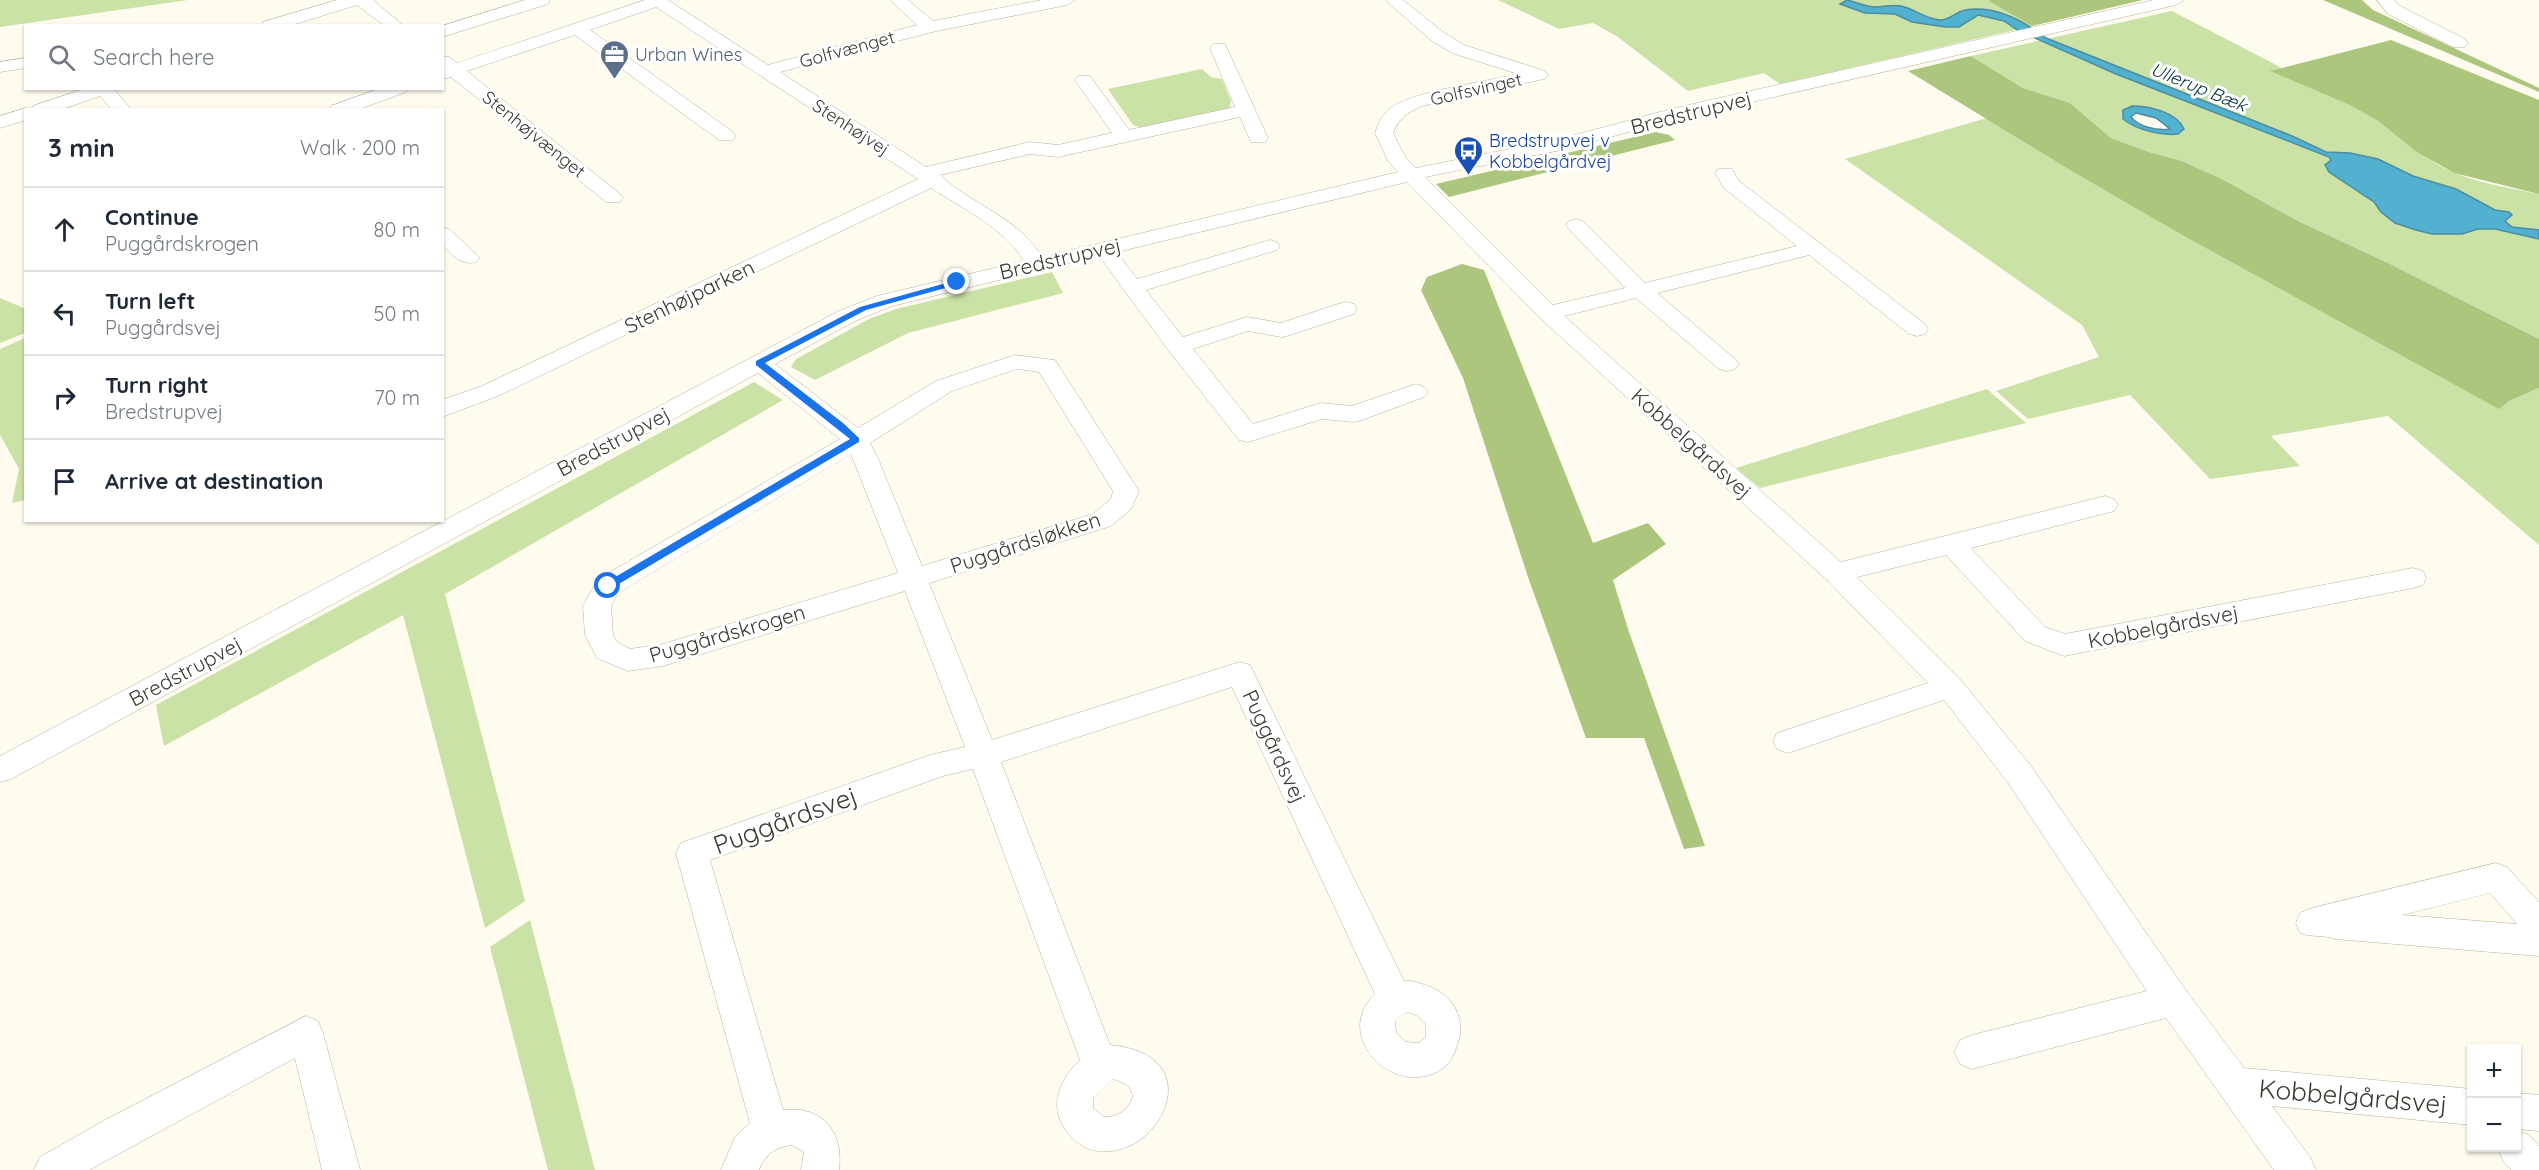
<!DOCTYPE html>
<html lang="en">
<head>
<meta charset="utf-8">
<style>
  :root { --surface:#fff; --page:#f2f2f3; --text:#1f2937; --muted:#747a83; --line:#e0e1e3 }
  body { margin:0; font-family:Quicksand,sans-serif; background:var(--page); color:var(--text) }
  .controls { position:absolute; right:18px; bottom:18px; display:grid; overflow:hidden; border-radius:0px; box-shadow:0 2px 4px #0004 }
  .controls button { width:54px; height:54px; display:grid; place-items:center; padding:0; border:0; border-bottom:2px solid var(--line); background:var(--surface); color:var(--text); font:30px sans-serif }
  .stop { position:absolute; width:18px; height:18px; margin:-14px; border:4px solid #1a73e8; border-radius:50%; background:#fff }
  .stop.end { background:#1a73e8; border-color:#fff; box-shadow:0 2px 6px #0008 }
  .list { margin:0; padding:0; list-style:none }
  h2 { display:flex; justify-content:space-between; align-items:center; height:78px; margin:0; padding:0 24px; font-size:26px }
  h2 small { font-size:20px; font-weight:400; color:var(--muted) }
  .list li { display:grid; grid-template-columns:39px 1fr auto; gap:18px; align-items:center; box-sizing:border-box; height:84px; padding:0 24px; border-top:2px solid var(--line) }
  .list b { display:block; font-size:22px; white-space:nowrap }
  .list p { margin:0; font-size:20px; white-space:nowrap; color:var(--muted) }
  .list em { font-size:20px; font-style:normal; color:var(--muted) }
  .icon { flex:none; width:33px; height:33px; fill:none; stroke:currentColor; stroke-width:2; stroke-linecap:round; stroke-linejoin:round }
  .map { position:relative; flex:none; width:2539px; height:1170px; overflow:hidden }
  .search { position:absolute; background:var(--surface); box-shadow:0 2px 4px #0004; left:24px; top:24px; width:420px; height:66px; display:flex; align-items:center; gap:15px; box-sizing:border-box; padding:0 21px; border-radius:0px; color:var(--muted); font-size:22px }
  .panel { position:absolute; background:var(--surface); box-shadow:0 2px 4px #0004; left:24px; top:108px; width:420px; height:414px; border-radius:0px }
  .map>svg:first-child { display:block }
  .green { fill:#cbe2a6; fill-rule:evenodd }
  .forest { fill:#acc67e }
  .water { fill:#52b1cf; stroke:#4c8da0; stroke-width:1.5; fill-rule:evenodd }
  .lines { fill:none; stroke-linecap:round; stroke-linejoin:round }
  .minor-casing { stroke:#b8b29e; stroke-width:1 }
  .minor { fill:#fff; fill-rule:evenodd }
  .route { fill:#1a73e8 }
  .labels { text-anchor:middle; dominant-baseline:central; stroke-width:6; stroke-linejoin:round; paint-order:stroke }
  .far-street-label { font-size:18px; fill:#3d3a32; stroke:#fff }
  .far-service-label { font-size:18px; fill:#4e5e75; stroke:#fff; text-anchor:start }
  .far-water-label { font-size:18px; font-style:italic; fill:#03323f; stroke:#fff }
  .far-transit-label { font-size:18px; fill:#164399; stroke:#fff; text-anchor:start }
  .street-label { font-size:21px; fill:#3d3a32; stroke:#fff }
  .near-street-label { font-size:26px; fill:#3d3a32; stroke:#fff }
</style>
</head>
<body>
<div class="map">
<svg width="2539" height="1170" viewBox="0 0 2539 1170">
  <rect width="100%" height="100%" fill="#fffbee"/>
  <path class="green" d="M 0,0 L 188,0 L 0,27 Z
    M 1498,0 L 1991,0 L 2032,26 L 1780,84 L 1764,73 L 1688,91 L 1618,37 L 1593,23 L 1559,29 Z
    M 2172,11 L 2282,68 L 2272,71 C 2307,85 2343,99 2376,119 C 2402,136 2422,158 2450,171 C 2477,183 2510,188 2539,194 L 2539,339 L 2388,263 L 2298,221 L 2224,180 L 2182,161 L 2149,152 L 2111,138 L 2070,103 L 2023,88 L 1971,56 ZM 2141,106 L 2182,132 C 2164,137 2140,130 2124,120 L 2127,107 ZM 2330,157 L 2375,162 L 2413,180 L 2435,186 L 2518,230 L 2478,229 L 2462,234 L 2432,234 L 2416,230 L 2396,223 L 2381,212 L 2374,202 L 2329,172 L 2325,165 L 2331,160 Z
    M 1202,69 L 1211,77 L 1222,79 L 1231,101 L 1229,109 L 1142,128 L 1133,125 L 1108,89 Z
    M 1987,118 L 2080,176 L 2175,231 L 2509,401 L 2539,388 L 2539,545 L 2388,416 L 2271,436 L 2300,466 L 2210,479 L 2130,395 L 2028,419 L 1996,391 L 2099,357 L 2082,325 L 1845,159 Z
    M 1052,272 L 1063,293 L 908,333 L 815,380 L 791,367 L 796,359 L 869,319 L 896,309 Z
    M 0,298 L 26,309 L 25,333 L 0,343 Z
    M 25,338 L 25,500 L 12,503 L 19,469 L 0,435 L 0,349 Z
    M 754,382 L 783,400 L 445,594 L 525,901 L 485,928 L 403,615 L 164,746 L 156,705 Z
    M 1987,389 L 2026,423 L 1760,488 L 1736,468 Z
    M 530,920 L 595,1170 L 548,1170 L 490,947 Z"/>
  <path class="forest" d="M 1991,0 L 2143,0 L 2032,26 L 1989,1 Z
    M 2323,0 L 2362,0 L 2373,10 L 2539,88 L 2539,92 Z
    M 2391,40 L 2539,100 L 2539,194 L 2454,173 L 2417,152 L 2377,120 L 2350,105 L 2270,71 Z
    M 1971,56 L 2023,88 L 2070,103 L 2111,138 L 2149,152 L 2182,161 L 2224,180 L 2298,221 L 2388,263 L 2539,339 L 2539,388 L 2509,401 L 2499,409 L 2175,231 L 2080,176 L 1908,71 Z
    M 1656,132 L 1669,135 L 1675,140 L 1449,197 L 1436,184 Z
    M 1462,264 L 1484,270 L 1593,543 L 1648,523 L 1666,544 L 1613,580 L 1628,629 L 1705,846 L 1684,849 L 1644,738 L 1586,738 L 1529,580 L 1463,378 L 1421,290 L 1427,277 Z"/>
  <path class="water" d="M 1847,0 C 1856,2 1864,6 1874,7 C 1883,7 1892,4 1901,6 C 1915,9 1925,19 1940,20 C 1951,20 1955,12 1965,10 C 1994,5 2024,21 2046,38 L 2292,136 L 2326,152 L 2350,153 L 2378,159 L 2413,176 L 2456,189 L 2495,210 L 2509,212 L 2512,215 L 2505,221 L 2512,227 L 2539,230 L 2539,239 L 2495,229 L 2478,229 L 2462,234 L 2432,234 L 2416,230 L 2395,223 L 2381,212 L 2374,202 L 2329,172 L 2325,165 L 2331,160 L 2329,157 L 2116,74 L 2019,31 L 2004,21 L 1978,15 L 1959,27 L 1945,27 L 1912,22 L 1895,14 L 1865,13 L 1840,4 Z
    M 2132,106 C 2149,106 2177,112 2184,129 L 2178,134 C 2161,136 2137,130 2123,119 L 2123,110 ZM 2136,113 L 2156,118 L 2170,129 C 2157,131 2139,127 2131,117 Z"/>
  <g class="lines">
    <defs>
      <path id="minor" d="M 337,0 L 373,0 L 404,26 L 385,26 L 357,5 L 289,26 L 261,26 L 263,22 Z
        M 525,0 L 550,0 L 548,4 L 442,37 L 442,26 Z
        M 645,0 L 668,0 L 768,65 L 917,25 L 890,0 L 908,0 L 933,21 L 1042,0 L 1075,0 L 1067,5 L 932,32 L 780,72 L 926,167 L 1030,142 L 1058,145 L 1112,133 L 1075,80 L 1078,76 L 1090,76 L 1129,130 L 1235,107 L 1210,48 L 1213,44 L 1225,44 L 1268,138 L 1265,142 L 1251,142 L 1240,117 L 1058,157 L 1030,154 L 940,175 C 972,205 1018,217 1042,257 L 1398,172 L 1388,161 L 1375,133 C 1378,124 1382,115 1389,109 C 1409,92 1489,81 1518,74 L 1452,53 L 1431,40 L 1385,0 L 1403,0 L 1443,32 L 1464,45 L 1545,71 L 1548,75 L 1545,79 L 1539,80 L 1422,106 C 1407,113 1399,118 1393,133 L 1406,158 L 1416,168 L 1560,139 L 1675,108 L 2154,0 L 2184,0 L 2176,5 L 1678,119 L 1561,150 L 1425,177 L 1553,305 L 1625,288 L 1569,229 L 1566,225 L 1569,221 L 1576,219 L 1583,221 L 1645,283 L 1797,246 L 1724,188 L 1715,173 L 1718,169 L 1732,169 L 1739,181 L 1925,324 L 1928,329 L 1925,334 L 1917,336 L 1909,334 L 1809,255 L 1657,293 L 1735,359 L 1739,364 L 1735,369 L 1727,371 L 1719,369 L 1636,298 L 1564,316 L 1841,562 L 2105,496 L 2114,499 L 2118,505 L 2114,511 L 1971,548 L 2045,627 L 2065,634 L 2413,568 L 2423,571 L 2426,578 L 2423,585 L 2413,588 L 2064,656 L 2025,641 L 1946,555 L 1857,577 L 1960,679 L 2031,766 L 2185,989 L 2244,1068 L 2472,1089 L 2472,1125 L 2272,1106 L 2310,1157 L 2316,1170 L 2274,1170 L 2166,1018 L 1972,1069 L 1960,1064 L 1954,1052 L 1960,1040 L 1972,1035 L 2147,991 L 2009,784 L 1944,700 L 1788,753 L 1777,749 L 1773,741 L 1777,733 L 1928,683 L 1827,580 L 1540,318 L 1407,182 L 1117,252 L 1137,279 L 1263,242 L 1270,240 L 1277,242 L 1280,246 L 1277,250 L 1146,290 L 1183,337 L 1247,317 L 1281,323 L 1338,304 L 1346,302 L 1354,304 L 1357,309 L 1354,314 L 1290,335 L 1282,337 L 1248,331 L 1193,349 L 1253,424 L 1321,403 L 1352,406 L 1416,384 L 1424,387 L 1428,392 L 1424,397 L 1362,420 L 1354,422 L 1322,419 L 1248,442 L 1239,440 L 1169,351 L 1099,256 L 892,306 L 855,321 L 775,364 L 858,428 L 936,381 L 1015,355 L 1055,360 L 1139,491 L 1131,509 L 1111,526 L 929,583 L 992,740 L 1240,662 L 1250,665 L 1404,981 C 1410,980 1416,982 1422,984 C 1454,993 1469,1020 1455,1051 C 1452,1058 1449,1065 1442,1069 C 1394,1100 1331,1036 1375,994 L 1232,687 L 1001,762 L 1110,1045 C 1218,1055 1154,1170 1089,1149 C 1074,1142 1065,1133 1059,1117 C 1052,1096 1065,1074 1080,1060 L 973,769 L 943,776 L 710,860 L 783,1110 C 823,1105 844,1133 839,1170 L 801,1170 L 804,1152 L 792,1145 C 776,1147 765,1154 759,1170 L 721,1170 L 735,1137 L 750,1123 L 676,853 L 681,843 L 930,755 L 965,747 L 905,591 L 663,666 L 628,671 L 597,658 L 585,635 L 583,606 L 598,579 L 840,439 L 758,373 L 11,779 L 0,782 L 0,756 L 839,311 L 877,296 L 1024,261 C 1004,228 962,208 931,188 L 498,396 L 442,417 L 442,400 L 482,386 L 918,179 L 656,7 L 590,30 L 733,132 L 736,136 L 733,140 L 719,140 L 575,35 L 467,71 L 620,194 L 623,198 L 620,202 L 606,202 L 451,77 L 442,79 L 442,56 L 449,57 L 457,63 ZM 1017,369 L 1039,372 L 1113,491 L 1111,499 L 1093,514 L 922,566 L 879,461 L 870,443 L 952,391 ZM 851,454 L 898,573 L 663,644 L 630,649 L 617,642 L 613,635 L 611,606 L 618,593 ZM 1407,1012 L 1416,1015 L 1426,1024 L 1426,1037 L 1419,1043 L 1406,1042 L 1396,1033 L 1395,1021 ZM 1113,1079 C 1124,1083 1131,1084 1133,1097 C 1127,1111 1118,1117 1104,1117 L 1093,1108 L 1093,1098 Z
        M 2377,0 L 2394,0 L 2400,6 L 2465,39 L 2468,43 L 2465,47 L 2453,47 L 2388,14 Z
        M 26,58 L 26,68 L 0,72 L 0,62 Z
        M 87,88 L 113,88 L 132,110 L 112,110 L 100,96 L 60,110 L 31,110 L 33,106 Z
        M 381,88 L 409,88 L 406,92 L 357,110 L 329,110 L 331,106 Z
        M 26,108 L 30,110 L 26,110 L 26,120 L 0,128 L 0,116 Z
        M 442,227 L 449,229 L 476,254 L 480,258 L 476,262 C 461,266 453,255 442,245 Z
        M 2496,863 L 2507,867 L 2539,902 L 2539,956 L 2335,939 C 2323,934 2313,938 2300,933 L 2296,923 L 2300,913 L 2312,908 ZM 2490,893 L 2517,924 L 2402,915 Z
        M 306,1016 L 318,1021 L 323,1033 L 360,1170 L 322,1170 L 295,1058 L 89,1170 L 34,1170 L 40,1157 L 105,1120 Z
        M 2516,1093 L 2539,1095 L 2539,1131 L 2516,1129 Z
        M 2516,1130 L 2529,1135 L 2539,1146 L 2539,1170 L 2511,1170 L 2503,1161 L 2498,1148 L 2516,1148 Z"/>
    </defs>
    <use href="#minor" class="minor-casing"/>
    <use href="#minor" class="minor"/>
  </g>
  <path class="route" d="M 957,280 L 961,282 L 960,284 L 866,310 L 765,363 L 843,423 L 859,438 L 859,442 L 612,588 L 605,588 L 605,583 L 850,439 L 756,365 L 756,361 L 860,307 Z"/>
  <defs>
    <symbol id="office-pin" viewBox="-11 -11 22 30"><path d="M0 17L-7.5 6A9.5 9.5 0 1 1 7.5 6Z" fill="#5c6f8a" stroke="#fff"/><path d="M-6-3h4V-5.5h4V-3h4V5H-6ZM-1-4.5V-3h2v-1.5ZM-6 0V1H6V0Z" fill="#fff"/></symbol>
    <symbol id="bus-pin" viewBox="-11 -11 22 30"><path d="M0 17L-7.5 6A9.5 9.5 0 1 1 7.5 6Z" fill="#1a4fb4" stroke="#fff"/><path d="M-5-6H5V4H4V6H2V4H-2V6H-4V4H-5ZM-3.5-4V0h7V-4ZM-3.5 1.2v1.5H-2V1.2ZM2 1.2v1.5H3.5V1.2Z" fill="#fff"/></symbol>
  </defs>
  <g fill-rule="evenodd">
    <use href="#office-pin" x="598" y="38" width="33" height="45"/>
    <use href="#bus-pin" x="1452" y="134" width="33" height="45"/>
  </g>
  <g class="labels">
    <g class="far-street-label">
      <text transform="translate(847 49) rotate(-15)">Golfvænget</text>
      <text transform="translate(1476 89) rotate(-13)">Golfsvinget</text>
      <text transform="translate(851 127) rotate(33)">Stenhøjvej</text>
      <text transform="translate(534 134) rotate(39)">Stenhøjvænget</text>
    </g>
    <g class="far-service-label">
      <text x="635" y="54">Urban Wines</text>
    </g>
    <g class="far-water-label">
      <text transform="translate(2199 87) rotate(22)">Ullerup Bæk</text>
    </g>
    <g class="far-transit-label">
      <text x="1489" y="140">Bredstrupvej v<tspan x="1489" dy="21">Kobbelgårdvej</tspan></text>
    </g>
    <g class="street-label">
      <text transform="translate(1691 112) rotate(-14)">Bredstrupvej</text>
      <text transform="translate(1060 258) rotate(-13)">Bredstrupvej</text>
      <text transform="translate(689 296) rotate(-26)">Stenhøjparken</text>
      <text transform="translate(613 441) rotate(-28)">Bredstrupvej</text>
      <text transform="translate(1692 443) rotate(42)">Kobbelgårdsvej</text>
      <text transform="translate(1025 542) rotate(-18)">Puggårdsløkken</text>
      <text transform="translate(2163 626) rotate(-11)">Kobbelgårdsvej</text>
      <text transform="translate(727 633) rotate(-16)">Puggårdskrogen</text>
      <text transform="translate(185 671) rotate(-28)">Bredstrupvej</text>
      <text transform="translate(1275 746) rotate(65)">Puggårdsvej</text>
    </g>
    <g class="near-street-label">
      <text transform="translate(785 820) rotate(-20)">Puggårdsvej</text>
      <text transform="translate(2353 1096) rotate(5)">Kobbelgårdsvej</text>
    </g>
  </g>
</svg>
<div class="controls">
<button>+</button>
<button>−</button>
</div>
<div class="stop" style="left:608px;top:586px"></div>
<div class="stop end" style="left:957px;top:282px"></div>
<div class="search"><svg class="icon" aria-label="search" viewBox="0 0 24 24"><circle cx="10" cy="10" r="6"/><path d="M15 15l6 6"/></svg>Search here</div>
<section class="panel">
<h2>3 min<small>Walk · 200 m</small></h2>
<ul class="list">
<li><svg class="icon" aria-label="ahead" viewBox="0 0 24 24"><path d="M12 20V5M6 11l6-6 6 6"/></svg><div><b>Continue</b><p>Puggårdskrogen</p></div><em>80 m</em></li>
<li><svg class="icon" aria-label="left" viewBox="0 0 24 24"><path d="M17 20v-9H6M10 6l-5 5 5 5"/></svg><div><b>Turn left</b><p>Puggårdsvej</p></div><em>50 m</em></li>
<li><svg class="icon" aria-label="right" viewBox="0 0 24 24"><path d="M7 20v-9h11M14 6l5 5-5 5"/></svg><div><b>Turn right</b><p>Bredstrupvej</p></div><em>70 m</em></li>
<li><svg class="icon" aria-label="arrive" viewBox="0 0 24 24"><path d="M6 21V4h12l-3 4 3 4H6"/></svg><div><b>Arrive at destination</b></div></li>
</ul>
</section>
</div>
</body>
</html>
